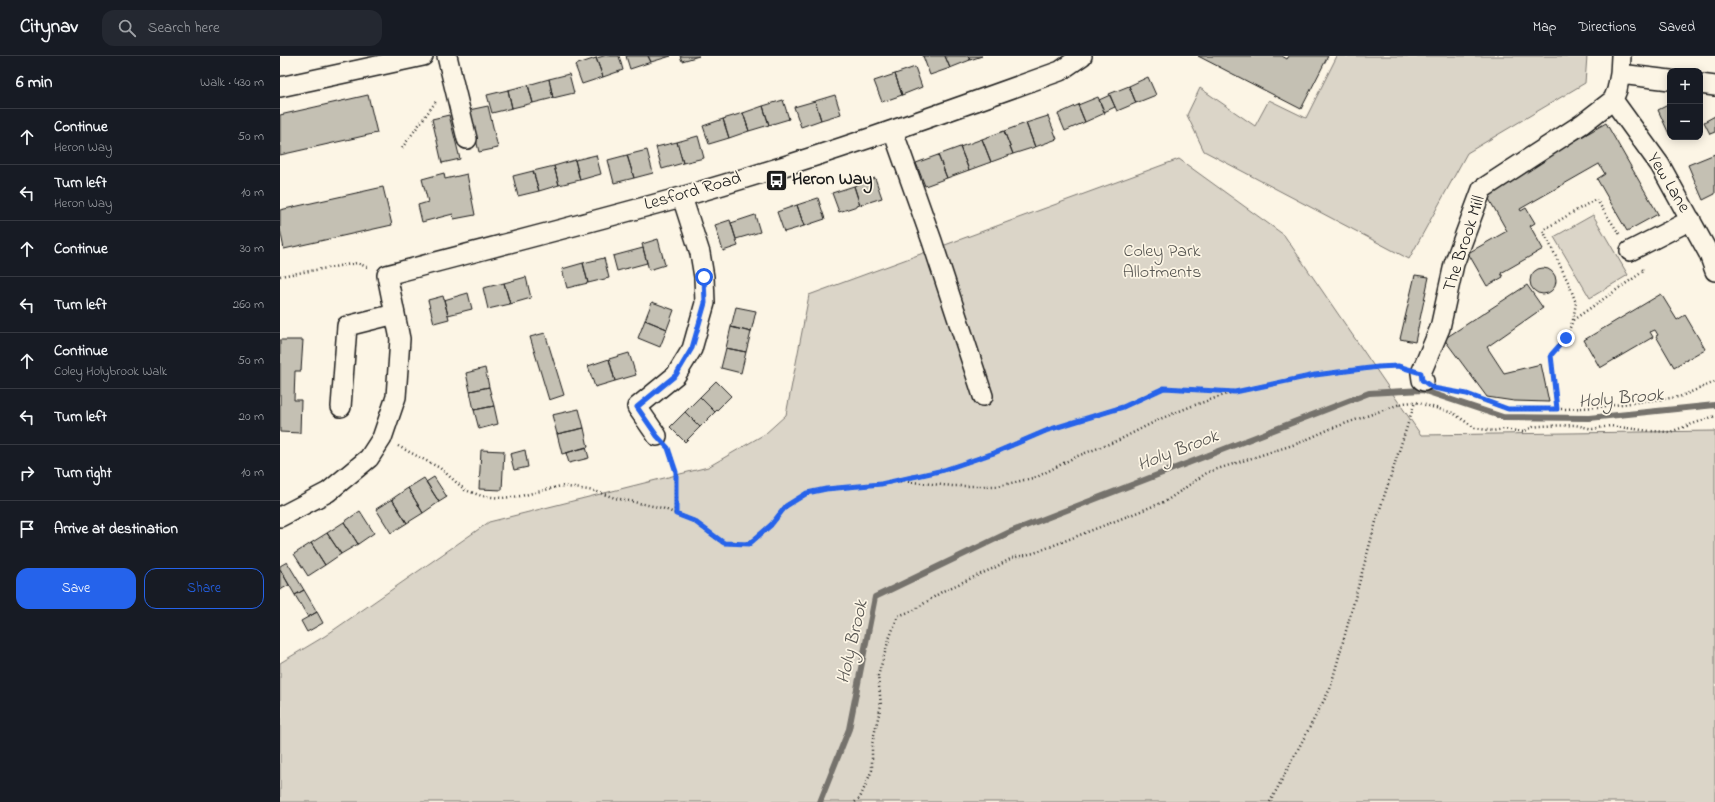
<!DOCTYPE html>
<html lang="en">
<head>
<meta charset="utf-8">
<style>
  :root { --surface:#171b24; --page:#242831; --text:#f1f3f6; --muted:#9ea1a6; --line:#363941; --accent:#2563eb }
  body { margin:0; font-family:"Indie Flower",sans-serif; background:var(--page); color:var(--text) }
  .controls { position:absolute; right:12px; top:12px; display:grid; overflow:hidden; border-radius:8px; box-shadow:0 2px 10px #0003 }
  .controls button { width:36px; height:36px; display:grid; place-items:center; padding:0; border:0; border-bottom:1px solid var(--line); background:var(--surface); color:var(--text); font:20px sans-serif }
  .stop { position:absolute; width:12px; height:12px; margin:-9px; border:3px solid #2563eb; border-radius:50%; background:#fff }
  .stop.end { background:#2563eb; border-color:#fff; box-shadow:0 1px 4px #0008 }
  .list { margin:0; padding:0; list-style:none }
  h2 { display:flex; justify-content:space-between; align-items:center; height:52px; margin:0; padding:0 16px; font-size:17px }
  h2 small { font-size:13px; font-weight:400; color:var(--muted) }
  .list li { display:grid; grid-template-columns:26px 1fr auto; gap:12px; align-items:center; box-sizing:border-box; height:56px; padding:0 16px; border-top:1px solid var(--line) }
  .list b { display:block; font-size:15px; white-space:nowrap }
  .list p { margin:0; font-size:13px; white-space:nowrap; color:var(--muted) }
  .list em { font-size:13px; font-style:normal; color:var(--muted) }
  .actions { display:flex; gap:8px; padding:12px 16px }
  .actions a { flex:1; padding:9px 0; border:1px solid var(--accent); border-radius:12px; text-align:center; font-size:14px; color:var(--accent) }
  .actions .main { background:var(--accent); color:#fff }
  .icon { flex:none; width:22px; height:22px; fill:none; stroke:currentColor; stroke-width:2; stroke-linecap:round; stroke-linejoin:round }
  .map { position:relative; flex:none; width:1435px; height:746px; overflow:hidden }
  header { display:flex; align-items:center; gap:24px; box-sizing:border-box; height:56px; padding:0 20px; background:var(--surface); border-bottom:1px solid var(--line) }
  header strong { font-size:19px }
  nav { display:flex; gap:22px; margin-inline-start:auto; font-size:14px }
  .search { width:280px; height:36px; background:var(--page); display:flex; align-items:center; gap:10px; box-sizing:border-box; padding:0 14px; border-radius:12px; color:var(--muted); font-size:15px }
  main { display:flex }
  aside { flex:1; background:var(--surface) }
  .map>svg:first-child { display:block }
  .green { fill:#dbd5c8; stroke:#7c7872 }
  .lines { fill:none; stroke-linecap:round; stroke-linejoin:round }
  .stream { stroke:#75726c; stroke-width:6 }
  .building { fill:#c4c0b3; stroke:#1c1c1c }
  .minor-casing { stroke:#1c1c1c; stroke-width:22 }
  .path { stroke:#1c1c1c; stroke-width:2.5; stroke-dasharray:1 3; stroke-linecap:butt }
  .minor { stroke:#fcf5e5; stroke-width:19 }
  .route { stroke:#2563eb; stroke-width:5 }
  .labels { text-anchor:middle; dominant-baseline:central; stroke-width:3.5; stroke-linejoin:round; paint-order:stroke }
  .poi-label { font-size:18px; font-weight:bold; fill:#1c1c1c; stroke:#fcf5e5; text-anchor:start }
  .street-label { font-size:18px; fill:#1c1c1c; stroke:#fcf5e5 }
  .park-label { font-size:18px; fill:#555450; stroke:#fcf5e5 }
  .water-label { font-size:19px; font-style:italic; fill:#575551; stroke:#fcf5e5 }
</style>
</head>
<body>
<header>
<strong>Citynav</strong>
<div class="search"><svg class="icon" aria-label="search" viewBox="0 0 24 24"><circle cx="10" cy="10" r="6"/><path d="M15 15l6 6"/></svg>Search here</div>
<nav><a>Map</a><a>Directions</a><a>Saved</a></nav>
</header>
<main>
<aside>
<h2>6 min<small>Walk · 430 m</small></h2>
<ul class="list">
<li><svg class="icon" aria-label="ahead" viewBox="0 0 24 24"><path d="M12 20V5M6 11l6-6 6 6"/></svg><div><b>Continue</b><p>Heron Way</p></div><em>50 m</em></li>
<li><svg class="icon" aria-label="left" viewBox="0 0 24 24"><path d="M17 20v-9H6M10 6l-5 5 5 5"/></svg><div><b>Turn left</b><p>Heron Way</p></div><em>10 m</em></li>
<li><svg class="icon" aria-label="ahead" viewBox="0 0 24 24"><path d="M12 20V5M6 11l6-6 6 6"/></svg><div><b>Continue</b></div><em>30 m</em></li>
<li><svg class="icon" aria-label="left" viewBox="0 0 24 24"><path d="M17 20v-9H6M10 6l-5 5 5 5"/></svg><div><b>Turn left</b></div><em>260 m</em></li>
<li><svg class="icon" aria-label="ahead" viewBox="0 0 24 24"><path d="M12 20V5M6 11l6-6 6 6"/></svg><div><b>Continue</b><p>Coley Holybrook Walk</p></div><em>50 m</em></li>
<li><svg class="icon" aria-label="left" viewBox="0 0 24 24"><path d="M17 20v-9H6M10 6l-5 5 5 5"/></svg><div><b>Turn left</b></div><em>20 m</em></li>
<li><svg class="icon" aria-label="right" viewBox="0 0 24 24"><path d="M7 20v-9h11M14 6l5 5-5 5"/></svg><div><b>Turn right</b></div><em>10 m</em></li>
<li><svg class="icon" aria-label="arrive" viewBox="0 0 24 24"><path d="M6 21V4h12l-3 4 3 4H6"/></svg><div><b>Arrive at destination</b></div></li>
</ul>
<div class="actions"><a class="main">Save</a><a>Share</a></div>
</aside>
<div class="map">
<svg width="1435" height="746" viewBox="0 0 1435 746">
  <rect width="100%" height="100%" fill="#fcf5e5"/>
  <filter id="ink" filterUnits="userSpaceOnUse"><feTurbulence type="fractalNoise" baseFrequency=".025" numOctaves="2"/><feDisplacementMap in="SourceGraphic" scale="8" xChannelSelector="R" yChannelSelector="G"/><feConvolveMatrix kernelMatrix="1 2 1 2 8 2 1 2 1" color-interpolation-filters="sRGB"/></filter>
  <g filter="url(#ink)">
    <path class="green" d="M 1057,0 L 1307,0 L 1305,27 L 1187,97 L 1129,203 L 924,95 L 907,59 L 920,32 L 975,70 L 989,44 L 1026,62 Z
      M 899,103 L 1004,179 L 1141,379 L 1435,375 L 1435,746 L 0,746 L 0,607 L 45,580 L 209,466 L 428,411 L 485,378 L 506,359 L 529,239 Z
      M 1313,159 L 1348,219 L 1310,242 L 1274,181 Z"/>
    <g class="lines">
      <path class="stream" d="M 540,746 L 569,673 L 595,541 L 730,476 L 1089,337 L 1142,334 L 1223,361 L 1309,362 L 1435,349"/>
    </g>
    <path class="building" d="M 324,0 L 339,0 L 343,14 L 323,21 L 316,2 Z
      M 346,0 L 368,0 L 371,6 L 350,13 Z
      M 368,0 L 391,0 L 371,6 Z
      M 400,0 L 419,0 L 402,5 Z
      M 643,0 L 665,0 L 670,12 L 650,19 Z
      M 665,0 L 688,0 L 690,4 L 670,12 Z
      M 688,0 L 702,0 L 690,4 Z
      M 918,0 L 1002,0 L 1007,3 L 1009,0 L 1048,0 L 1021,53 Z
      M 316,2 L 323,21 L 302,28 L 295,9 Z
      M 635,11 L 642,31 L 622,39 L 615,18 Z
      M 289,18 L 294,37 L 273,42 L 269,23 Z
      M 615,18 L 622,39 L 602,46 L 594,25 Z
      M 868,21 L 876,39 L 856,47 L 849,30 Z
      M 269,23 L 273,42 L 253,47 L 248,29 Z
      M 248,29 L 253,47 L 232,52 L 228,34 Z
      M 849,30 L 856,47 L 837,55 L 829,38 Z
      M 228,34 L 232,52 L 212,57 L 207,39 Z
      M 88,39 L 97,77 L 0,99 L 0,59 Z
      M 555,39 L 561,58 L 541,64 L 535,45 Z
      M 830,39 L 835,51 L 824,56 L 819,44 Z
      M 818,41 L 825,57 L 805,66 L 798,49 Z
      M 503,44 L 509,63 L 489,69 L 483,50 Z
      M 535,45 L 541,64 L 521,71 L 514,51 Z
      M 1390,48 L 1390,78 L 1389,78 L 1378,54 Z
      M 798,49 L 805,66 L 785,75 L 778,58 Z
      M 208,50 L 218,92 L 199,96 L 189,54 Z
      M 483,50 L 489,69 L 469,75 L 463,57 Z
      M 463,57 L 469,75 L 449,82 L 443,63 Z
      M 169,59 L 180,103 L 162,107 L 152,63 Z
      M 768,60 L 777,83 L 755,91 L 746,67 Z
      M 1435,60 L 1435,76 L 1430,78 L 1424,66 Z
      M 443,63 L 449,82 L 429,88 L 423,70 Z
      M 746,67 L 755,91 L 733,98 L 724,75 Z
      M 1326,67 L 1378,158 L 1347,175 L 1317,123 L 1325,118 L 1319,108 L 1240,153 L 1241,155 L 1246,152 L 1255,167 L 1250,170 L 1263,193 L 1221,217 L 1223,221 L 1207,230 L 1188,197 L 1227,175 L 1205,136 Z
      M 724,75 L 733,98 L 711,106 L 702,83 Z
      M 418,80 L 424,102 L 403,107 L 397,86 Z
      M 702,83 L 711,106 L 689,114 L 680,91 Z
      M 397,86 L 403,107 L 382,113 L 376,91 Z
      M 680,91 L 689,114 L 667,122 L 658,99 Z
      M 367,94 L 373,117 L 354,122 L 347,99 Z
      M 1435,98 L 1435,138 L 1423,144 L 1408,109 Z
      M 316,99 L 321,118 L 300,124 L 295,104 Z
      M 347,99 L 354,122 L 334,127 L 328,104 Z
      M 658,99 L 667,122 L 645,130 L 636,107 Z
      M 295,104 L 300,124 L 279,129 L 274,110 Z
      M 274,110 L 279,129 L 259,135 L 253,115 Z
      M 253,115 L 259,135 L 238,140 L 233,120 Z
      M 164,117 L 165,123 L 187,118 L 195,159 L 174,163 L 173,158 L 142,166 L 138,149 L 148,146 L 142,123 Z
      M 595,122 L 602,142 L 580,149 L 574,130 Z
      M 574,130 L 580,149 L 559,156 L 552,137 Z
      M 103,131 L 112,169 L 4,193 L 0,173 L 0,154 Z
      M 538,142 L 545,163 L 524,170 L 517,149 Z
      M 517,149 L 524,170 L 504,176 L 497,156 Z
      M 475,159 L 480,176 L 456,183 L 451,167 Z
      M 450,164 L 458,190 L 443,195 L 435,169 Z
      M 378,183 L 385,209 L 369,214 L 362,188 Z
      M 363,192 L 367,207 L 337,215 L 333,200 Z
      M 324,202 L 329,222 L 308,227 L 303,207 Z
      M 303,207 L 308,227 L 287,232 L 282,213 Z
      M1250 225a13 13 0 1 1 26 0a13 13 0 1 1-26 0Z
      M 1135,219 L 1149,221 L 1135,286 L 1120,283 Z
      M 246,221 L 251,242 L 230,248 L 224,227 Z
      M 224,227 L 230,248 L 208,253 L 203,232 Z
      M 1247,229 L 1263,252 L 1207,291 L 1224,317 L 1261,308 L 1269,346 L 1234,345 L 1207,341 L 1164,283 Z
      M 188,237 L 192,253 L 168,259 L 164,244 Z
      M 1381,238 L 1397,264 L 1405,259 L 1425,293 L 1394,311 L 1376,280 L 1378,279 L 1375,274 L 1370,276 L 1373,281 L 1320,312 L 1304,284 Z
      M 163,240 L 169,263 L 154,267 L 148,244 Z
      M 372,246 L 394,254 L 387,273 L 365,264 Z
      M 456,251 L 476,255 L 471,276 L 451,271 Z
      M 365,264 L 387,273 L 380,291 L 358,282 Z
      M 451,271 L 471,276 L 466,296 L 446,292 Z
      M 265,277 L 284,339 L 269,344 L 250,281 Z
      M 0,284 L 23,284 L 21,315 L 15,315 L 14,344 L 21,344 L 20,377 L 0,376 Z
      M 446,292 L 466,296 L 461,317 L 441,312 Z
      M 349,297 L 356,319 L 335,325 L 329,303 Z
      M 329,303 L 335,325 L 315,331 L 308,310 Z
      M 205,312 L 209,331 L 190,335 L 186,317 Z
      M 436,325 L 451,340 L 435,356 L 420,341 Z
      M 209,331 L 214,350 L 194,354 L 190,335 Z
      M 420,341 L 435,356 L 420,371 L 405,356 Z
      M 214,350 L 218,368 L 199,373 L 194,354 Z
      M 299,353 L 304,372 L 277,378 L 272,359 Z
      M 405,356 L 420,371 L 405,386 L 390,371 Z
      M 304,372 L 308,391 L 282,398 L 277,378 Z
      M 306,391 L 309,402 L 289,407 L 286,397 Z
      M 201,394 L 224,395 L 222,434 L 199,433 Z
      M 245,394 L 248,411 L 234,414 L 230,398 Z
      M 154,421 L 167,441 L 159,446 L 146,426 Z
      M 144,422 L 159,446 L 143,457 L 128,432 Z
      M 128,432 L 143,457 L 127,467 L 112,443 Z
      M 112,443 L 127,467 L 111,477 L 96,453 Z
      M 80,455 L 94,477 L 78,488 L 64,466 Z
      M 64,466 L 78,488 L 61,498 L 47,477 Z
      M 47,477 L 61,498 L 45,509 L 31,487 Z
      M 31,487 L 45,509 L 28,520 L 14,498 Z
      M 7,506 L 24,534 L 15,539 L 0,513 L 0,510 Z
      M 0,513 L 9,529 L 0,534 Z
      M 24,534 L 37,556 L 28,561 L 15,539 Z
      M 37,556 L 43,567 L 27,576 L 21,565 Z"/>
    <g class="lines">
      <defs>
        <path id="minor" d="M 167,0 L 187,83
          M 1341,0 L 1340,18 L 1390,24
          M 1420,28 L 1435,30
          M 0,31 L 143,0
          M 1333,44 L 1380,109 L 1429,198 L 1435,215
          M 613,75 L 652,185 L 703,340
          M 1350,195 L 1411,164
          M 1144,325 L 1142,324 L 1141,317 L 1160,272 L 1174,208 L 1202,133 L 1302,68 L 1333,44 L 1337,34 L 1340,18
          M 61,351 L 67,270 L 115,258
          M 377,380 L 357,351 L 396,319 L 412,293 L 425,247 L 424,221 L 420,197 L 402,141
          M 0,461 L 48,436 L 89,402 L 102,382 L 116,341 L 120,283 L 107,219 C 205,193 304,168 401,141 C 529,105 655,60 780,15 L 802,0"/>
      </defs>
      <use href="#minor" class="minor-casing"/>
      <path class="path" d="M 122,92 L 157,44
        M 0,220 L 77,207 L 90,212
        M 1293,264 L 1364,215 L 1361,212
        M 1160,334 L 1187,338 L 1228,353 L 1287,353 L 1318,351 L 1399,341 L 1435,326
        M 1277,353 L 1271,299 L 1286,282 L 1293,264 L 1296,247 L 1289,228 L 1263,174 L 1316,143 L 1340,179
        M 118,390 L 160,412 L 185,434 L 202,440 L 222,442 L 241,440 L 281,430 L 315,435 L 335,442 L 382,452 L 414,465 L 443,487 L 469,488 L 491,469 L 506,450 L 527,437 L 546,433 L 601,428 L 664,414 L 714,397 L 768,374 L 843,351 L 884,332 L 955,336 L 1035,319 L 1098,311 L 1118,310 L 1123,311
        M 389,394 L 396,416 L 395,458
        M 620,425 L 673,430 L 719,430 L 757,421 L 795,401 L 839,384 L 880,363 L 912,350 L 953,336
        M 575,746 L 580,742 L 592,714 L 592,688 L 601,649 L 598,620 L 609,583 L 618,560 L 634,554 L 663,535 L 714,512 L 732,502 L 754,497 L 886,445 L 928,416 L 1019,387 L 1050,373 L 1123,347 L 1135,346 L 1173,357 L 1195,372 L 1213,375 L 1224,373 L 1243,376 L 1253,371 L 1260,370 L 1295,369 L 1313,373 L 1330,370 L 1370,375 L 1390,376 L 1435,360
        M 990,746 L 1050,633 L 1097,462 L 1135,346"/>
      <use href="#minor" class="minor"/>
    </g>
  </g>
  <g class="lines" filter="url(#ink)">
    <path class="route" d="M 424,221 L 425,247 L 412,292 L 396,319 L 357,351 L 377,380 L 388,392 L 396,416 L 396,458 L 414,465 L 444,487 L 469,488 L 491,469 L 506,450 L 527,437 L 546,433 L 601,428 L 664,414 L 714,397 L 768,374 L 843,351 L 884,332 L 955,336 L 1035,319 L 1098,311 L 1118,310 L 1141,317 L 1142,324 L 1153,332 L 1187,338 L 1228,353 L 1277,353 L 1271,299 L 1286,282"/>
  </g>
  <defs>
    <symbol id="bus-square" viewBox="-11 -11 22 22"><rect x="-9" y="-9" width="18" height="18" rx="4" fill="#1c1c1c" stroke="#fcf5e5"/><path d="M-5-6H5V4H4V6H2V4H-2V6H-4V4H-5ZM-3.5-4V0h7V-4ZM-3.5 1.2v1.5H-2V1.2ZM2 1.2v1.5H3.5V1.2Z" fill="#fff"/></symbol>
  </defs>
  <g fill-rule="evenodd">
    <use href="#bus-square" x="484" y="112" width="25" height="25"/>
  </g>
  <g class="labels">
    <g class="poi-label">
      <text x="512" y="124">Heron Way</text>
    </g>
    <g class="street-label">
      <text transform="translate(1388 127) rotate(59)">Yew Lane</text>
      <text transform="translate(413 136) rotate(-16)">Lesford Road</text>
      <text transform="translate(1185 188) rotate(-72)">The Brook Mill</text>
    </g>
    <g class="park-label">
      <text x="882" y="196">Coley Park<tspan x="882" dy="21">Allotments</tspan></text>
    </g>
    <g class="water-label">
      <text transform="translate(1341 343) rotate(-5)">Holy Brook</text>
      <text transform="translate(898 395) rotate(-21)">Holy Brook</text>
      <text transform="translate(573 586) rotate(-77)">Holy Brook</text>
    </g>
  </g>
</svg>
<div class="controls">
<button>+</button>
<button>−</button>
</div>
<div class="stop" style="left:424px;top:221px"></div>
<div class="stop end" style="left:1286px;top:282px"></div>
</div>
</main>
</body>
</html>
